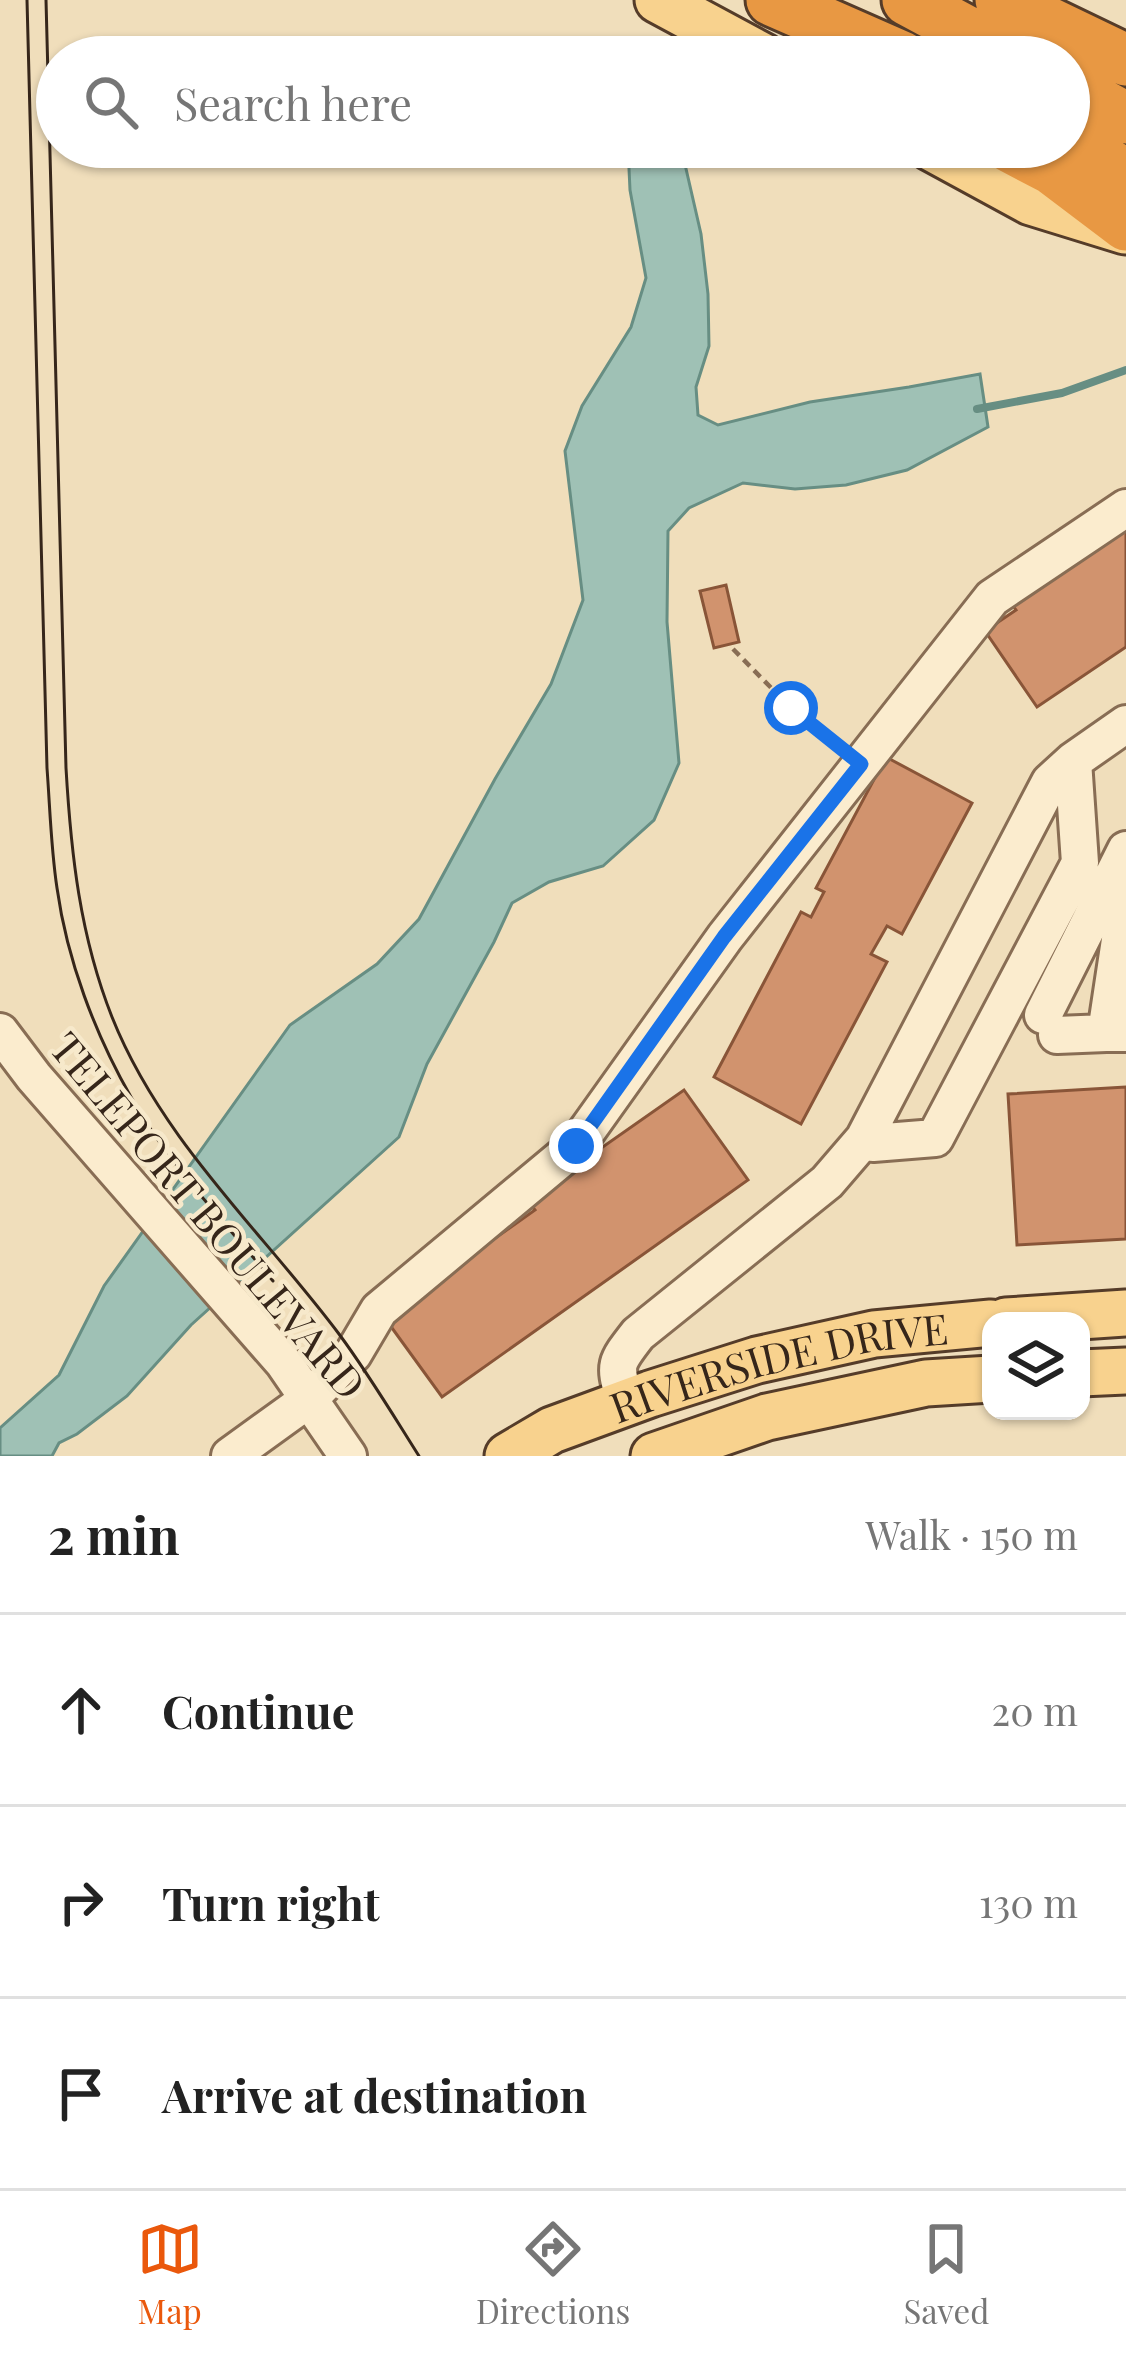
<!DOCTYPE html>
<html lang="en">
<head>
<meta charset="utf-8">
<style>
  :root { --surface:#fff; --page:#f2f2f2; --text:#222; --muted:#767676; --line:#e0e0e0; --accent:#ea580c }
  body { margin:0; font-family:"Playfair Display",serif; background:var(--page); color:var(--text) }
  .controls { position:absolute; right:36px; bottom:36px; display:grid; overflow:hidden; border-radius:24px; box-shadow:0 3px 9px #0004 }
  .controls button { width:108px; height:108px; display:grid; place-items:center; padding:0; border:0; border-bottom:3px solid var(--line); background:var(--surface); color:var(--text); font:60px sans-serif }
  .stop { position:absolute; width:36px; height:36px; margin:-27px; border:9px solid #1a73e8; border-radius:50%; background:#fff }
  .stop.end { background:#1a73e8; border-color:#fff; box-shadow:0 3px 12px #0008 }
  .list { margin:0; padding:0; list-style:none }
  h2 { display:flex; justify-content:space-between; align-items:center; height:156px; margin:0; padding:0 48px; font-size:51px }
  h2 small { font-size:39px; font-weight:400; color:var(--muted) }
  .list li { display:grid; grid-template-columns:78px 1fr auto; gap:36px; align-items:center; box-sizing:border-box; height:192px; padding:0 48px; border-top:3px solid var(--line) }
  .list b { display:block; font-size:45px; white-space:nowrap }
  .list em { font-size:39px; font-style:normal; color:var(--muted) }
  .icon { flex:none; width:66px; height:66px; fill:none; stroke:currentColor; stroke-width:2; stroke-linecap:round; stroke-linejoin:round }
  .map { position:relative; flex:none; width:1126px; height:1456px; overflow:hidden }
  .search { position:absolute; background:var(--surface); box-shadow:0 3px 9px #0004; left:36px; right:36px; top:36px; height:132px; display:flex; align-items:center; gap:30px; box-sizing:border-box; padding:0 42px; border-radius:66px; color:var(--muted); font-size:45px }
  .sheet { height:732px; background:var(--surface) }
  nav { display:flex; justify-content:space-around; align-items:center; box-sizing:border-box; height:168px; border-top:3px solid var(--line); background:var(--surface); font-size:33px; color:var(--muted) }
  nav a { display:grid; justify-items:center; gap:6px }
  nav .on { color:var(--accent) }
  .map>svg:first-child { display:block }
  .water { fill:#9fc1b5; stroke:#678e83; stroke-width:3 }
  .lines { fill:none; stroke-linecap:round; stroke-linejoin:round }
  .stream { stroke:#678e83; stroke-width:8 }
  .building { fill:#d1936e; stroke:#895538; stroke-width:3 }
  .minor-casing { stroke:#886d54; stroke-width:42 }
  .major-casing { stroke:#553c29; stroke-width:51 }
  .highway-casing { stroke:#553c29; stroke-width:57 }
  .path { stroke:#886d54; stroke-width:4.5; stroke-dasharray:9 6; stroke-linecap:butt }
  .minor { stroke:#fbecce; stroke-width:36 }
  .major { stroke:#f8d28e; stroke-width:45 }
  .highway { stroke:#e89843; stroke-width:51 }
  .tram { stroke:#36261a; stroke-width:3 }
  .route { stroke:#1a73e8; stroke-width:15 }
  .labels { text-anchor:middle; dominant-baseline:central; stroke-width:9; stroke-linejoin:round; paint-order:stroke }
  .street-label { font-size:42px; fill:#36261a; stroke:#f7e9cb }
</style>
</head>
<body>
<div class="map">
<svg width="1126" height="1456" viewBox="0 0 1126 1456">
  <rect width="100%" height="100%" fill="#f0debb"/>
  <path class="water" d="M 628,147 L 681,147 L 701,234 L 708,294 L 709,346 L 696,387 L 698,415 L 718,425 L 810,402 L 909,387 L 980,374 L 988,427 L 907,470 L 846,485 L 795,489 L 743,483 L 689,508 L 668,531 L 667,622 L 679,763 L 654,820 L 603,866 L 549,882 L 512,903 L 494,942 L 427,1064 L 399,1137 L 191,1325 L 127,1396 L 77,1434 L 59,1443 L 52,1456 L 0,1456 L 0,1428 L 59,1375 L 104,1286 L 290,1025 L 377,964 L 419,919 L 495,779 L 551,684 L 583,600 L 565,451 L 582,406 L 631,327 L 646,278 L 630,190 Z"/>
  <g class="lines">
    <path class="stream" d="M 977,409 L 1062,393 L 1126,370"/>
  </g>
  <path class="building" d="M 1126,524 L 1126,647 L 1037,707 L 985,631 L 1016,610 L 1011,603 Z
    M 726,585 L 739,642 L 714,648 L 700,591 Z
    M 886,757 L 972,803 L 902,934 L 887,926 L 871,954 L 887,962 L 801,1124 L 714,1077 L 801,912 L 811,917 L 824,892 L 816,888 Z
    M 1126,1087 L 1126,1239 L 1017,1245 L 1008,1094 Z
    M 684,1090 L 748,1180 L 442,1397 L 384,1317 L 535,1210 L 527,1200 Z"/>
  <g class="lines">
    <defs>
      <path id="minor" d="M 1073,761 L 1080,863 L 935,1138 L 873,1143 L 864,1139 L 1050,782 L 1073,761 L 1126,724
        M 1126,900 L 1106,1033 L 1126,1033
        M 1043,1015 L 1126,850
        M 0,1032 L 34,1077 L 284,1363 L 348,1456
        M 1057,1035 L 1106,1033
        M 625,1403 C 615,1364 613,1366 638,1334 L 827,1182 L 864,1139
        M 230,1456 L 309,1399 L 353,1354 L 379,1310 L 576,1146 L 725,937 L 992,598 L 1126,508"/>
      <g id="major">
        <path d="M 658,0 L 764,57"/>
        <path d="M 930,147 L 1031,202 L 1125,231"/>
        <path d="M 1006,1321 L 1126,1313"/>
        <path d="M 1081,1373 L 1126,1371"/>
        <path id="s1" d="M 508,1456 L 552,1430 L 650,1394 L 757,1360 L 874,1334 L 991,1323"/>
        <path d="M 654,1456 L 767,1417 L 926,1383 L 991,1379"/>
      </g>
      <path id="highway" d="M 772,0 L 902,57
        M 908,0 L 1014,57
        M 1001,0 L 1126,60
        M 1069,87 L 1126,118
        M 1069,143 L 1126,174
        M 1010,147 L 1052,169 L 1126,225"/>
    </defs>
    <use href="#minor" class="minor-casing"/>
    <use href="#major" class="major-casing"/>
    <use href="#highway" class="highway-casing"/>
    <path class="path" d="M 733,649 L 791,708 L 838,746"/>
    <use href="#minor" class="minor"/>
    <use href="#major" class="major"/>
    <use href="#highway" class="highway"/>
    <path class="tram" d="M 27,0 L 47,768 C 50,808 51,849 57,888 C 67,960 95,1034 131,1097 C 168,1164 224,1221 273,1281
      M 46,0 L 66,768 C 71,854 80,936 112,1017 C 161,1140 261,1230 339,1334 C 368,1373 393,1415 419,1456"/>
  </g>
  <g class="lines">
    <path class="route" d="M 576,1146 L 724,937 L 861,764 L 791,708"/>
  </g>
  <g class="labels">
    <g class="street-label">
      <text transform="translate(209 1215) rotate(50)">TELEPORT BOULEVARD</text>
      <text stroke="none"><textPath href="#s1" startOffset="288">RIVERSIDE DRIVE</textPath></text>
    </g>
  </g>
</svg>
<div class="controls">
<button><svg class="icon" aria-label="layers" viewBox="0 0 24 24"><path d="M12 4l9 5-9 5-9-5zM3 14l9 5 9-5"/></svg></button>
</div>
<div class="stop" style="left:791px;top:708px"></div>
<div class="stop end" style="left:576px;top:1146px"></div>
<div class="search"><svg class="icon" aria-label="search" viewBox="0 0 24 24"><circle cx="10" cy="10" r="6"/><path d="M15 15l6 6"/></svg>Search here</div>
</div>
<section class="sheet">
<h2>2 min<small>Walk · 150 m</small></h2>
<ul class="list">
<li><svg class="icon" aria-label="ahead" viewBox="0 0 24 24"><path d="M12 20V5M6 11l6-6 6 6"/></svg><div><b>Continue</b></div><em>20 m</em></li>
<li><svg class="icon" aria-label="right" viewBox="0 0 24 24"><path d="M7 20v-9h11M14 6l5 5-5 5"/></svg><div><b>Turn right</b></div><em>130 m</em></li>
<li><svg class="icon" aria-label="arrive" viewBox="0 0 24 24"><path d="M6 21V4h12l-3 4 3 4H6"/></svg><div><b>Arrive at destination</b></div></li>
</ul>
</section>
<nav>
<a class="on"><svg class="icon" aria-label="map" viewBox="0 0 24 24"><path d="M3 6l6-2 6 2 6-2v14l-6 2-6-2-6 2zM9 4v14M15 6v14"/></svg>Map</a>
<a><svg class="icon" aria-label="directions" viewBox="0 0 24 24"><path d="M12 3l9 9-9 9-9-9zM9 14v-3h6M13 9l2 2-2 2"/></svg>Directions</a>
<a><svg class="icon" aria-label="saved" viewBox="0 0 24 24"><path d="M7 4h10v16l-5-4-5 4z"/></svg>Saved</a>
</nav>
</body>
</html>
